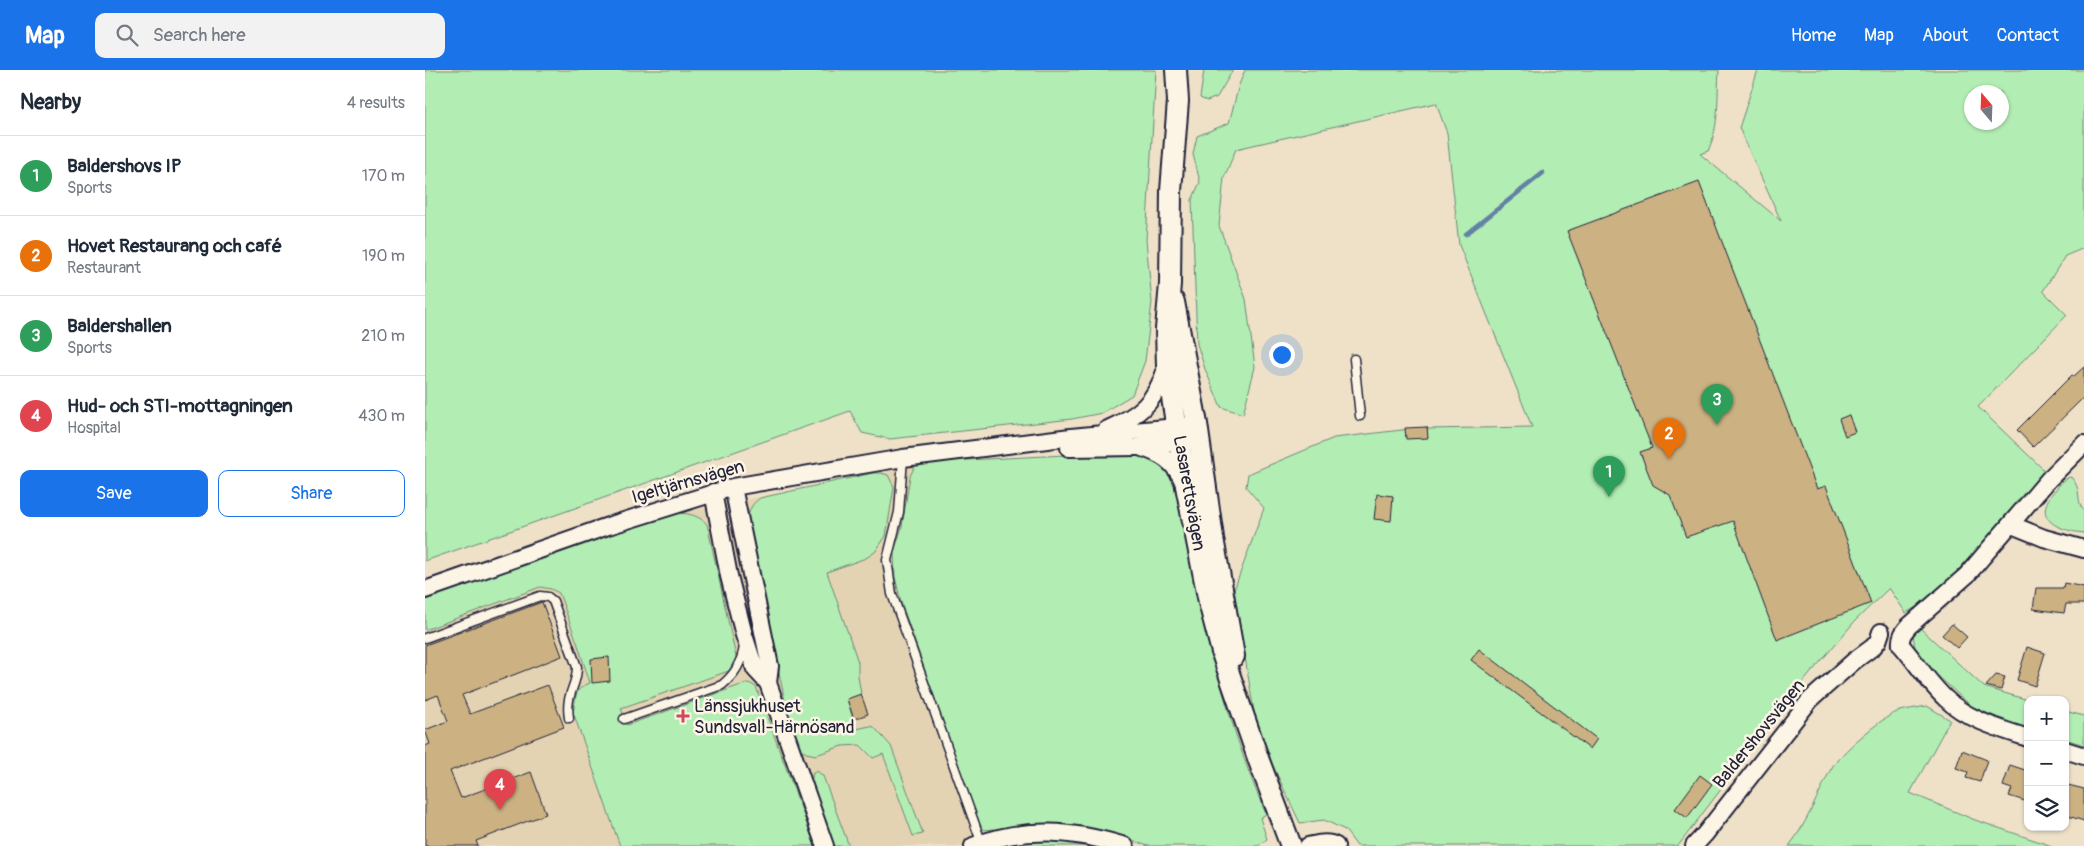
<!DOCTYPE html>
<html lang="en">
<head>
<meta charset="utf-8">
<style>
  :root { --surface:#fff; --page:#f2f2f3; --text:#1f2937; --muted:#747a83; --line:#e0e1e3; --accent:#1a73e8 }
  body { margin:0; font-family:Pangolin,sans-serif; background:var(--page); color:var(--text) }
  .controls { position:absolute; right:15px; bottom:15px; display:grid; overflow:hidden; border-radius:10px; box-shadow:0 1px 4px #0004 }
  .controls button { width:45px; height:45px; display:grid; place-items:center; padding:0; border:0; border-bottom:1px solid var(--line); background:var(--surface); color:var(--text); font:25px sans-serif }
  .compass { position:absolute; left:1539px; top:15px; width:45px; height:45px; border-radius:50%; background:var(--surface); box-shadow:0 1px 4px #0004; rotate:341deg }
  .you { position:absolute; left:856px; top:284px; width:18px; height:18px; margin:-12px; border:4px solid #fff; border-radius:50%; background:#1a73e8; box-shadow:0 0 0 8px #1a73e833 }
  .badge { display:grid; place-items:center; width:32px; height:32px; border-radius:50%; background:var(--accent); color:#fff; font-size:16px; font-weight:700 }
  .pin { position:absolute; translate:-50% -41px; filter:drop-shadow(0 1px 2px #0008) }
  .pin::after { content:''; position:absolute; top:26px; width:18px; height:15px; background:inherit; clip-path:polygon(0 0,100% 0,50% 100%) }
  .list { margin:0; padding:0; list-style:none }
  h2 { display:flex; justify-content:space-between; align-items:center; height:65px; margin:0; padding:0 20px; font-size:21px }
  h2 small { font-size:16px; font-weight:400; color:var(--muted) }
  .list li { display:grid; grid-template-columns:32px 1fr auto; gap:15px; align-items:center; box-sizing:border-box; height:80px; padding:0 20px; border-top:1px solid var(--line) }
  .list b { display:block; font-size:19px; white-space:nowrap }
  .list p { margin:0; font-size:16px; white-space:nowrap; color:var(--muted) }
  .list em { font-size:16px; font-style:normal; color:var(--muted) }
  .actions { display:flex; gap:10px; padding:15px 20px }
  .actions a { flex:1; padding:11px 0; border:1px solid var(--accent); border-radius:10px; text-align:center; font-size:18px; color:var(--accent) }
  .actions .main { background:var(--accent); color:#fff }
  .icon { flex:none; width:28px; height:28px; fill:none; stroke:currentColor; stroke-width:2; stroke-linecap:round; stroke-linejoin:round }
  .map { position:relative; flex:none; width:1659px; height:776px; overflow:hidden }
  header { display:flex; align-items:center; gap:30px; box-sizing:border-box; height:70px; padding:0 25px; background:var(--accent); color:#fff }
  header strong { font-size:24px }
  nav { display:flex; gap:28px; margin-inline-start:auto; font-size:18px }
  .search { width:350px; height:45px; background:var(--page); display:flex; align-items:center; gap:12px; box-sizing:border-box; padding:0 18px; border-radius:10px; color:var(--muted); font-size:19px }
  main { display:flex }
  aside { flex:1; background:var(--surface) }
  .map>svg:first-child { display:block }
  .built { fill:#e4d3b3 }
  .green { fill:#b2eeb3; stroke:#6a8877; fill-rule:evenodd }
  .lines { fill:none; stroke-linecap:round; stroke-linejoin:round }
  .stream { stroke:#6281a4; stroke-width:4.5 }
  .building { fill:#ccb283; stroke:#22223b }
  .service-casing { stroke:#22223b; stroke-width:11 }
  .minor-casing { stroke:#22223b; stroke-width:20 }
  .tertiary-casing { stroke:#22223b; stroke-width:24 }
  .service { stroke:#fcf5e5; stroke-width:8 }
  .minor { stroke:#fcf5e5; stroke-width:16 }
  .tertiary { stroke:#fcf5e5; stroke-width:20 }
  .poi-dot { fill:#d1495b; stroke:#fcf5e5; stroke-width:2 }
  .labels { text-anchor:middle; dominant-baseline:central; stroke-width:5; stroke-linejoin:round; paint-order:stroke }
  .street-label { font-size:18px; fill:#22223b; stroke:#fcf5e5 }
  .poi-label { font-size:18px; fill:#22223b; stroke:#fcf5e5; text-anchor:start }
</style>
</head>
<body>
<header>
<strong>Map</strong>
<div class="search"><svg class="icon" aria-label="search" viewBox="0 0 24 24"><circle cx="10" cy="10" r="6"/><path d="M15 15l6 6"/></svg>Search here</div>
<nav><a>Home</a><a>Map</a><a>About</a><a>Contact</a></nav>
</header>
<main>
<aside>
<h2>Nearby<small>4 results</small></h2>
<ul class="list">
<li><span class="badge" style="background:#2e9e5b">1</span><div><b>Baldershovs IP</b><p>Sports</p></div><em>170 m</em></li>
<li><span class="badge" style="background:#e8710a">2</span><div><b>Hovet Restaurang och café</b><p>Restaurant</p></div><em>190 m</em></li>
<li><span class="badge" style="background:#2e9e5b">3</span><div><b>Baldershallen</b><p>Sports</p></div><em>210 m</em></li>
<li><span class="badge" style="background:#e0444e">4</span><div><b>Hud- och STI-mottagningen</b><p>Hospital</p></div><em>430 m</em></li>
</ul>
<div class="actions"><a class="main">Save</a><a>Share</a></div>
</aside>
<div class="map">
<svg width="1659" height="776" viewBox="0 0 1659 776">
  <rect width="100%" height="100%" fill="#eee1c8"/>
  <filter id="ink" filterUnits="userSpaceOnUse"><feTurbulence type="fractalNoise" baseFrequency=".02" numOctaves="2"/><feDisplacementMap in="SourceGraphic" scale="10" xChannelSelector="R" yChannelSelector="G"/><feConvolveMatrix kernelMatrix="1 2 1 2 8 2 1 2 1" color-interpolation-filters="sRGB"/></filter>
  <g filter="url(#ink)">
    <path class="built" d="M 490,396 L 485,406 L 477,457 L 469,482 L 470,507 L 476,532 L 562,776 L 0,776 L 0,530 L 255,443 Z"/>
    <path class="green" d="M 0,0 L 731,0 L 721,170 L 727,232 L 720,291 L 707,325 L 677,343 L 647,349 L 465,369 L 437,363 L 425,341 L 0,491 Z
      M 779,0 L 808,0 L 792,27 L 782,31 L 775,28 Z
      M 820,0 L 1294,0 C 1292,28 1295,55 1283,81 L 1275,84 L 1356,151 L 1314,58 L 1333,0 L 1659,0 L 1659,178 L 1640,186 L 1618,221 L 1642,245 L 1553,337 L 1621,402 L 1511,525 L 1481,543 L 1464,518 L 1430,551 L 1339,658 L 1341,661 L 1328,679 L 1325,677 L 1300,714 L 1253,776 L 932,776 L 920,760 L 899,750 L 875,753 L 848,696 L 829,642 L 809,520 L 839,438 L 821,417 L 823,404 L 909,368 L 1002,357 L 1002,359 L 1107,357 L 1034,175 L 1022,63 L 1011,33 L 811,79 L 799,108 L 794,156 L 821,229 L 830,297 L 818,344 L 796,337 L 780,299 L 772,274 L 767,130 L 775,112 L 768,84 L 772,66 L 804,53 L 814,15 ZM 1546,22 L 1576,22 L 1576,52 L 1546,52 Z
      M 707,384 C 733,388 742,392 751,418 C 775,528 795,640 841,744 L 835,748 L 842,769 L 833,776 L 723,776 L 678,761 L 636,754 L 556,760 L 476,532 L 470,507 L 469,482 L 477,457 L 485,406 L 490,396 L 501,392 L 641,385 Z
      M 448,403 L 456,403 L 463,405 L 469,417 L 461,466 L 450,482 L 441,488 L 402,502 L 433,592 L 433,606 L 436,624 L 422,630 C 426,639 427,650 431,659 L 445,656 L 449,657 L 466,676 L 498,764 L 488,766 L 458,684 L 448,688 L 435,675 L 417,676 L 391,685 L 381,683 L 374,678 L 364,650 L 323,456 C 323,443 324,436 335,428 Z
      M 1646,407 C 1658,420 1650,431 1659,441 L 1659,463 C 1631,460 1605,448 1631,419 C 1636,414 1639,408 1646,407 Z
      M 255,443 C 266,444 274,446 282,454 L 311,587 L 304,601 L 196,638 L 202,655 L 316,615 L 324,613 L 331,617 L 390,776 L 195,776 L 148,642 C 152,625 148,620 165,613 L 152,572 L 134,523 L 126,519 L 115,517 L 0,560 L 0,530 L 121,485 Z
      M 305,445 L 307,446 L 339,598 L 336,597 Z
      M 1495,558 L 1559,617 L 1603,630 L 1603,658 L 1582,652 L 1546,636 L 1511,604 L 1490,577 L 1488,565 Z
      M 1502,636 L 1525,650 L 1485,723 L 1550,750 L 1627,776 L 1364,776 C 1383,752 1392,725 1406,699 C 1414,684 1456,648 1472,642 C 1481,639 1492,638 1502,636 Z
      M 1640,641 L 1659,646 L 1659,675 L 1640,669 Z
      M 392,701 L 398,706 L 424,776 L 408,776 L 386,712 L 388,703 Z
      M 629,768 L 678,776 L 574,776 Z"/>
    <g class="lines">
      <path class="stream" d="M 1041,164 L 1118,103"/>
    </g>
    <path class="building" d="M 1274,112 L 1392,419 L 1401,416 L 1446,533 L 1352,570 L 1308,451 L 1261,467 L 1245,425 L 1228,415 L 1215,382 L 1227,378 L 1142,161 Z
      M 1659,297 L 1659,327 L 1608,377 L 1592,360 L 1647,305 L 1649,306 Z
      M 1424,345 L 1430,362 L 1420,366 L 1414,349 Z
      M 1002,357 L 1003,368 L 981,369 L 980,358 Z
      M 952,424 L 968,426 L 966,451 L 949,449 Z
      M 1639,513 L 1659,517 L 1659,534 L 1641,534 L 1639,543 L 1608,539 L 1611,518 L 1638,518 Z
      M 117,532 L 137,586 L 37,625 L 45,644 L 123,615 L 139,657 L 25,701 L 36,728 L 106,702 L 121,744 L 51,771 L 53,776 L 0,776 L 0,676 L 5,674 L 0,660 L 23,651 L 13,625 L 0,630 L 0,575 Z
      M 1527,554 L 1542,567 L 1532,578 L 1517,565 Z
      M 1602,577 L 1620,583 L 1610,616 L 1592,610 Z
      M 1054,579 L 1172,669 L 1165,679 L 1046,590 Z
      M 184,587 L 185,611 L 167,613 L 166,589 Z
      M 1571,605 L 1580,607 L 1576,620 L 1561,616 Z
      M 436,624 L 443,644 L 429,649 L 422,629 Z
      M 1537,680 L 1562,690 L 1555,712 L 1541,708 L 1543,702 L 1531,698 Z
      M 1585,695 L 1603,701 L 1603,732 L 1584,726 L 1587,719 L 1578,716 Z
      M 1275,705 L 1287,714 L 1262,748 L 1250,739 Z
      M 1643,715 L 1659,719 L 1659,751 L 1640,745 L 1640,723 Z"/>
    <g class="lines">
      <defs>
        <path id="service" d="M 929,289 L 935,346
          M 478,388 L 474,442 L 462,490 L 467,524 L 557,774
          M 0,568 L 115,526 L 123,527 L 128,531 L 152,597 C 152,618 140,623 144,648
          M 199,649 L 297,615 C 310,604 316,594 319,577"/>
        <path id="minor" d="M 681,360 C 715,345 730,333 742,296
          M 644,378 L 712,377 L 766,371
          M 717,378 C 737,384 749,392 758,411
          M 308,417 L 345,596 L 343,613
          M 288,422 L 304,506 L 319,565 L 330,599 L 343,613 L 400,776
          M 1587,455 L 1619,468 L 1659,479
          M 0,520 L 183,456 L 308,417 L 478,388 L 646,367 L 762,356
          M 1603,668 C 1575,659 1541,649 1520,628 C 1503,612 1491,592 1476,575 C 1475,566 1479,562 1484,556 L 1542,505 L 1624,409 L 1659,374
          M 1640,680 L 1659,686
          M 548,776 C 601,756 647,760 700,776
          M 883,776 C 891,774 903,771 911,776
          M 1269,776 L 1280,764 L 1385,630 L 1429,591 L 1448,577 L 1453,571 L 1456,562"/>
        <path id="tertiary" d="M 751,0 L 753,31 L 746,121 L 745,214 L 741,259 L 742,296 L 761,416 L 784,532 L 798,586 L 834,691 L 866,776
          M 749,232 L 772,354 L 788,468 L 809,586"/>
      </defs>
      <use href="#service" class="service-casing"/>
      <use href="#minor" class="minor-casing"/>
      <use href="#tertiary" class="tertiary-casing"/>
      <use href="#service" class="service"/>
      <use href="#minor" class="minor"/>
      <use href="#tertiary" class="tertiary"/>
    </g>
  </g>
  <path class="poi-dot" d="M255.5 638.5h5v5h5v5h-5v5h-5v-5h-5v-5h5z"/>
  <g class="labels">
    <g class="street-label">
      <text transform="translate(263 412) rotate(-16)">Igeltjärnsvägen</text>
      <text transform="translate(764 423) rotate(80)">Lasarettsvägen</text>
      <text transform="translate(1334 664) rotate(-51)">Baldershovsvägen</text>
    </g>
    <g class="poi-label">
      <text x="269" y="636">Länssjukhuset<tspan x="269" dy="21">Sundsvall-Härnösand</tspan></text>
    </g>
  </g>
</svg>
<div class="controls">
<button>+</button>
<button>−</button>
<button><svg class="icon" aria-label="layers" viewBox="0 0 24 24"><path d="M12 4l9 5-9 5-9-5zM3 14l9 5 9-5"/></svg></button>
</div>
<svg class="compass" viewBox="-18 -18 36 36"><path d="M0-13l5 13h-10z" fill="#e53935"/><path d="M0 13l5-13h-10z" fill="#747a83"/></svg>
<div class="you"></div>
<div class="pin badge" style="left:1184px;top:427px;background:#2e9e5b">1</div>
<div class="pin badge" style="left:1244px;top:389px;background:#e8710a">2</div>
<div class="pin badge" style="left:1292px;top:355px;background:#2e9e5b">3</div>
<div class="pin badge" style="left:75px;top:740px;background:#e0444e">4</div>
</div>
</main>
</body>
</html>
